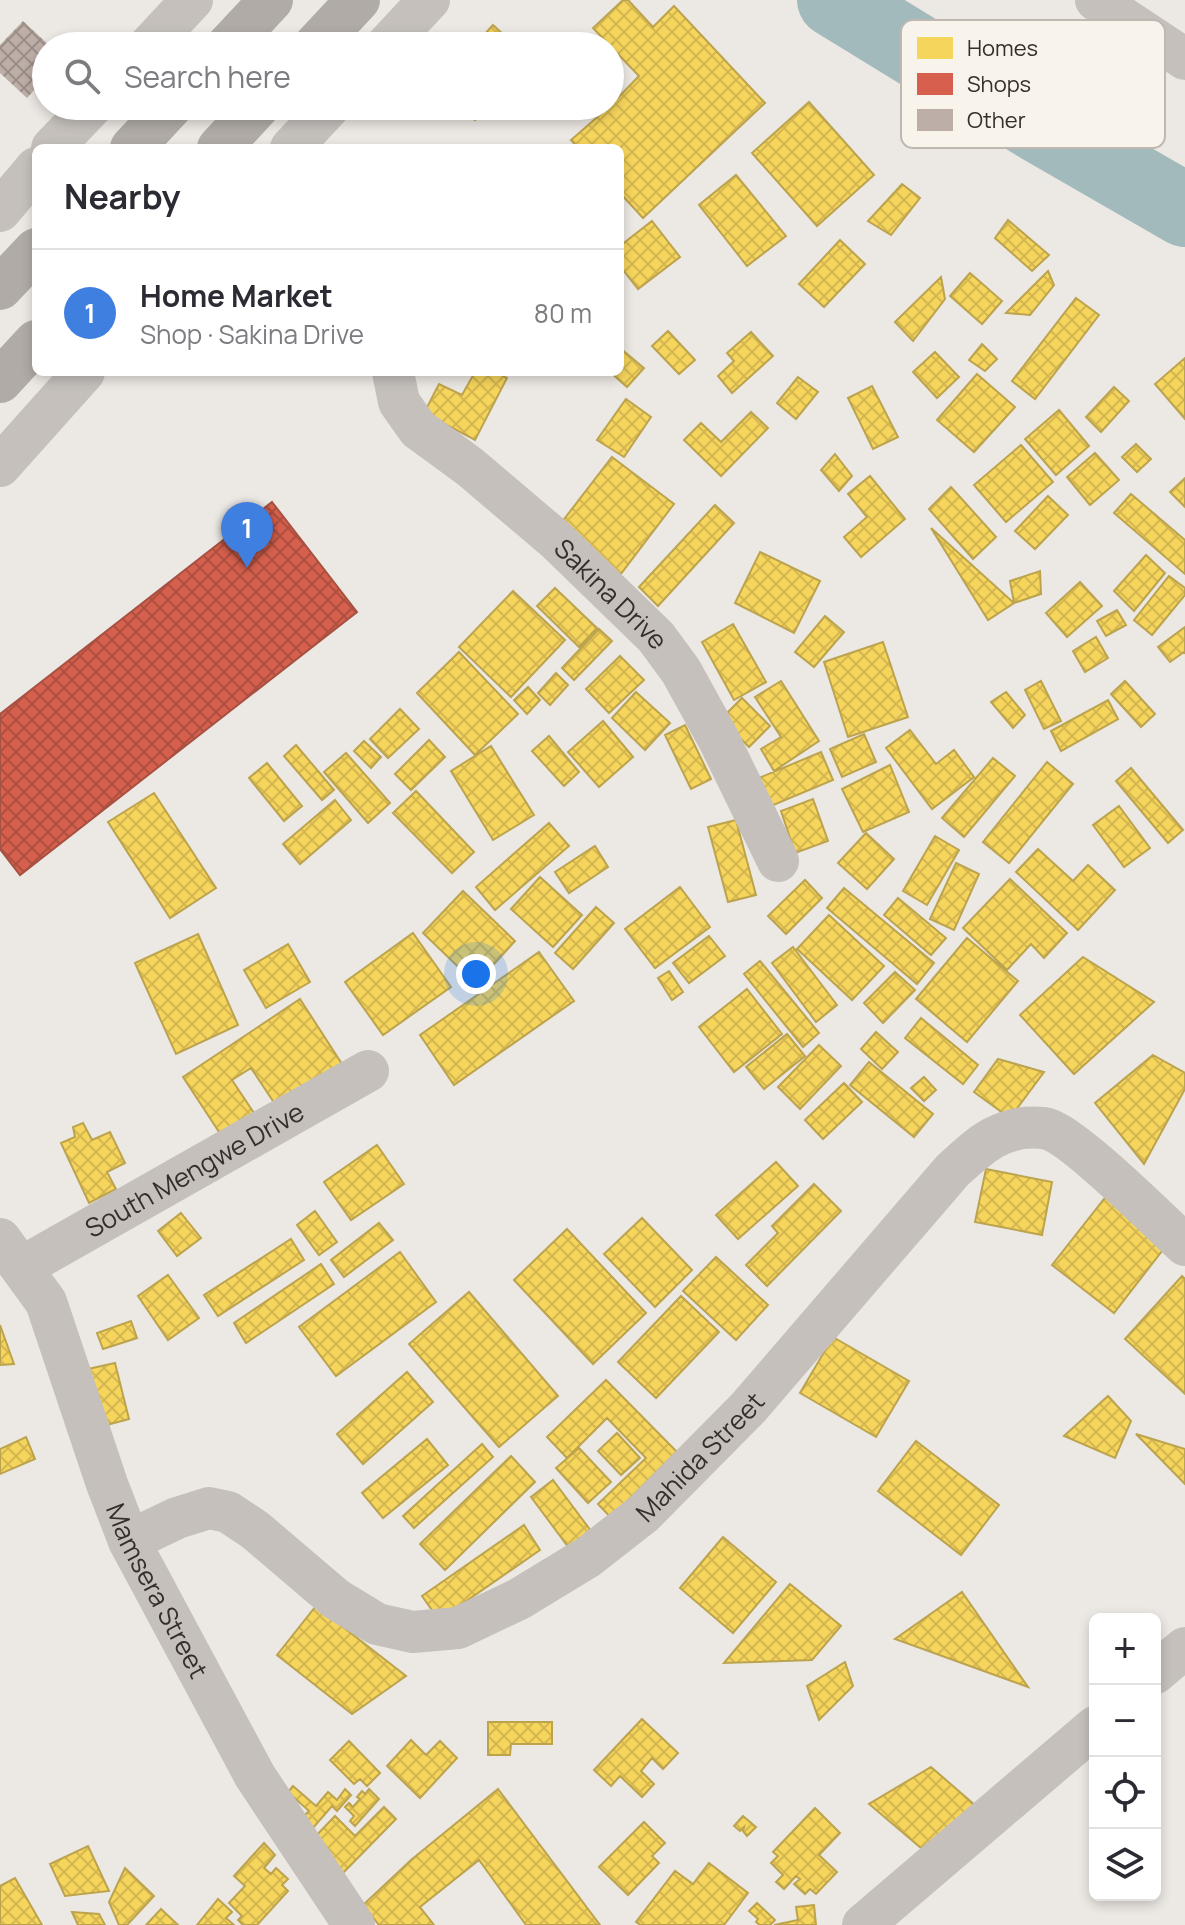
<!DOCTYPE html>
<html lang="en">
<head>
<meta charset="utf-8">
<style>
  :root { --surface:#fff; --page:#f7f7f7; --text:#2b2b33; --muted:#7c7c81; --line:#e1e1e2; --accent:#2563eb }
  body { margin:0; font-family:Manrope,sans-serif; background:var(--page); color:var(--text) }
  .controls { position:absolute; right:24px; bottom:24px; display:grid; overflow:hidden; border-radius:12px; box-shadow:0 4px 12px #0003 }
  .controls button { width:72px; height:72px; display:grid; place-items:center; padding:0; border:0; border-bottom:2px solid var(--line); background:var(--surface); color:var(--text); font:40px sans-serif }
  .you { position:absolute; left:476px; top:974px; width:28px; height:28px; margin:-20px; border:6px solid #fff; border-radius:50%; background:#1a73e8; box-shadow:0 0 0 12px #1a73e833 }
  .badge { display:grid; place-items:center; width:52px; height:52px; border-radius:50%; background:var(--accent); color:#fff; font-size:26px; font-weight:700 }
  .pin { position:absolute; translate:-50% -66px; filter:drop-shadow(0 2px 4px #0008) }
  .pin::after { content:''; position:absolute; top:42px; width:28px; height:24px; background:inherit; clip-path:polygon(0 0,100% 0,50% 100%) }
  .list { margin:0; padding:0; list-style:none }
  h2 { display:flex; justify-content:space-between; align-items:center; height:104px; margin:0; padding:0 32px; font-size:34px }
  h2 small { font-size:26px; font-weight:400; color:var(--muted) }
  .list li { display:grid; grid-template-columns:52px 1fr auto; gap:24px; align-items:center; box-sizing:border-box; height:128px; padding:0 32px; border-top:2px solid var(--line) }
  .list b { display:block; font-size:30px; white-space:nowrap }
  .list p { margin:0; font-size:26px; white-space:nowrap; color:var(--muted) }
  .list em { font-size:26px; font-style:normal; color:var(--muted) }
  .icon { flex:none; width:44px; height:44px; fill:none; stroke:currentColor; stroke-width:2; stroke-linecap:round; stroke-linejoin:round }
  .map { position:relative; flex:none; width:1185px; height:1925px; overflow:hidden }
  .search { position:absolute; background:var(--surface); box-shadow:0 4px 12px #0003; left:32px; top:32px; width:592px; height:88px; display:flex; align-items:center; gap:20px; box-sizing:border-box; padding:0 28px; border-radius:44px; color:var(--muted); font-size:30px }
  .panel { position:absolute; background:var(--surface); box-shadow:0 4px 12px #0003; left:32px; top:144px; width:592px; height:232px; border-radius:12px }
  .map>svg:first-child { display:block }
  .homes { fill:url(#homes-cross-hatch); stroke:#bca34d; stroke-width:2 }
  .shops { fill:url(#shops-cross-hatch); stroke:#a65142; stroke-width:2 }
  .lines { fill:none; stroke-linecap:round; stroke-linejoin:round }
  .river { stroke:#a2babb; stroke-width:74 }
  .building { fill:url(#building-cross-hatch) }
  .minor { stroke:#c5c0bc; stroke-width:42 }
  .trunk { stroke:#b0aba6; stroke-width:44 }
  .labels { text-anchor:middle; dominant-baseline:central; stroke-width:8; stroke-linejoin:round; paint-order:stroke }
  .street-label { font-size:26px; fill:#362e2a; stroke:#f8f3eb }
  .key { fill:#f8f3eb; stroke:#beb8b1; stroke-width:2 }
  .key-label { font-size:22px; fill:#362e2a }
</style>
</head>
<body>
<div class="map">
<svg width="1185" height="1925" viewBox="0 0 1185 1925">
  <defs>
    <pattern id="homes-cross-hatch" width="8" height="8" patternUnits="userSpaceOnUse" patternTransform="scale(2)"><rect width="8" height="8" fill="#f6d55c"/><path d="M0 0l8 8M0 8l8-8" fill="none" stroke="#d4b750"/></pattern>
    <pattern id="shops-cross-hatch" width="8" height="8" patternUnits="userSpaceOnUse" patternTransform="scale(2)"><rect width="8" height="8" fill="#d6604d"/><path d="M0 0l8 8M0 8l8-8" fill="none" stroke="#ae5040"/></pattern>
    <pattern id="building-cross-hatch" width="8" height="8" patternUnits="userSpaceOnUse" patternTransform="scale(2)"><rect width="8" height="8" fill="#bdaea7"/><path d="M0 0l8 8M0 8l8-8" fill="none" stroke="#9a8e88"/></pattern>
  </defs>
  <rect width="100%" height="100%" fill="#ece8e3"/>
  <path class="homes" d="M 623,0 L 628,0 L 653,27 L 674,6 L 765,103 L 643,218 L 620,193 L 620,148 L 578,148 L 571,140 L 610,106 L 639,76 L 593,28 Z
    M 493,25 L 516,46 L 474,46 Z
    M 809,102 L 874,175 L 817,226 L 752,153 Z
    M 459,106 L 487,106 L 475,120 Z
    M 736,175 L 786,236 L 747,266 L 699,205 Z
    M 902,184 L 920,198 L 891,235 L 868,221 Z
    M 1008,220 L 1049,255 L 1032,271 L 995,238 Z
    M 652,221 L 680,257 L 638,289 L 620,266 L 620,246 Z
    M 840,240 L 865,264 L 824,307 L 799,284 Z
    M 1048,271 L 1054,285 L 1030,315 L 1006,313 Z
    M 970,273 L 1002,301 L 982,324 L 950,296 Z
    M 941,277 L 945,299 L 913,341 L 895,322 Z
    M 1076,298 L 1099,315 L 1035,399 L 1012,381 Z
    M 668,331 L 695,360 L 679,374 L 652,346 Z
    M 751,332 L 773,356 L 732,393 L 718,376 L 734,361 L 727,353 Z
    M 982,344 L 997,359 L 985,371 L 969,360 Z
    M 620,348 L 644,368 L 627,387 L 610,372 L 620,372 Z
    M 935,352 L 959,377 L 937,398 L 913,372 Z
    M 1185,358 L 1185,419 L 1155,384 Z
    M 475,372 L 495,372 L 507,378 L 475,440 L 424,413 L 439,384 L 462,395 Z
    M 977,374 L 1015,407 L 974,452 L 937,420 Z
    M 798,377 L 818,392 L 796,419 L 777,403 Z
    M 872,386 L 898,437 L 873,449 L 848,398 Z
    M 1114,387 L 1129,401 L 1101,432 L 1086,417 Z
    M 626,399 L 651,417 L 624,457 L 597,440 Z
    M 1059,410 L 1089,446 L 1056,475 L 1025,439 Z
    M 751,412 L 768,428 L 721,476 L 684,440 L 701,423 L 721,442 Z
    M 1136,444 L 1151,459 L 1137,472 L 1122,457 Z
    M 1021,445 L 1053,482 L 1006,522 L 974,485 Z
    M 1095,453 L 1119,480 L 1090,505 L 1067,477 Z
    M 835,454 L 852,476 L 839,491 L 821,470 Z
    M 612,457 L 674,504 L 620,575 L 558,527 Z
    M 870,476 L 905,519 L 861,557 L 844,537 L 867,517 L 848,494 Z
    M 1185,478 L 1185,507 L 1170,492 Z
    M 951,487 L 996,537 L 973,559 L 929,509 Z
    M 1131,494 L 1185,540 L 1185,574 L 1114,513 Z
    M 1048,496 L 1068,515 L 1035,549 L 1015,531 Z
    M 715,505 L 734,523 L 658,606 L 639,587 Z
    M 931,528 L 1014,603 L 988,620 Z
    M 760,552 L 820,581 L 794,633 L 735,603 Z
    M 1146,555 L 1165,573 L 1134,611 L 1114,591 Z
    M 1040,571 L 1041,594 L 1014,603 L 1010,581 Z
    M 1169,576 L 1185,588 L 1185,595 L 1152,635 L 1134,620 Z
    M 1080,582 L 1102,606 L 1067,637 L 1046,613 Z
    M 555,588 L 597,628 L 579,647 L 537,606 Z
    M 513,591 L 565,640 L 511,697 L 459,647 Z
    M 1117,610 L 1126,625 L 1106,636 L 1097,621 Z
    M 825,616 L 844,632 L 814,667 L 795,652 Z
    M 733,624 L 766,682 L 734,700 L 702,642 Z
    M 1185,627 L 1185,653 L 1184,652 L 1170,662 L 1158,647 Z
    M 599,629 L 612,641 L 574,680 L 562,668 Z
    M 1096,637 L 1108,658 L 1085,672 L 1073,651 Z
    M 883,642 L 908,717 L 848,737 L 824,662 Z
    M 459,652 L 518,714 L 475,755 L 417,693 Z
    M 620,656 L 644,680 L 609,713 L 586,689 Z
    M 556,673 L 568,685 L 550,705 L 538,693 Z
    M 781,681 L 819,741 L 774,771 L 761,749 L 781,737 L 755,697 Z
    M 1041,681 L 1061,721 L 1044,729 L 1025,690 Z
    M 1125,681 L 1155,714 L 1141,727 L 1111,694 Z
    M 528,687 L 540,700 L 527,714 L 514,700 Z
    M 636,692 L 670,723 L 645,750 L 612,718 Z
    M 1006,692 L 1025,715 L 1013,728 L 991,702 Z
    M 742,698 L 770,726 L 749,747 L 721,719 Z
    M 1108,700 L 1118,719 L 1061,751 L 1051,731 Z
    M 400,709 L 419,729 L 388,758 L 370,739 Z
    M 603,721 L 633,757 L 599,787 L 568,752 Z
    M 685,725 L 711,779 L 691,789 L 665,735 Z
    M 910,730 L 936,764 L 954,750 L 974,777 L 932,809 L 886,748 Z
    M 864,734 L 876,762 L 842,777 L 830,749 Z
    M 549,736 L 579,772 L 564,786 L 532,751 Z
    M 429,740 L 445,757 L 411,790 L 395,774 Z
    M 364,741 L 381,757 L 371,768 L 354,751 Z
    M 296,745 L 334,790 L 322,800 L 284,756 Z
    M 491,746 L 534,815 L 493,840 L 451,771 Z
    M 821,752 L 833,780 L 771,806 L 759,778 Z
    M 346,753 L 390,803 L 368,823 L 324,772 Z
    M 993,758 L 1015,776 L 964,837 L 942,818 Z
    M 1047,762 L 1073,784 L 1009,863 L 983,842 Z
    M 267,763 L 302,806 L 284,821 L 249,778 Z
    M 890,765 L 909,812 L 863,832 L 842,789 Z
    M 1131,768 L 1183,830 L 1168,843 L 1116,781 Z
    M 416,791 L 474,852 L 452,873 L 393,813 Z
    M 154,793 L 216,888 L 170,918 L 108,822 Z
    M 813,799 L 828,841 L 795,853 L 781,811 Z
    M 335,800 L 351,820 L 300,864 L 283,844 Z
    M 1119,806 L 1150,848 L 1124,867 L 1093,825 Z
    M 736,820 L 756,895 L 728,902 L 708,827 Z
    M 549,823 L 569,846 L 495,910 L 476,887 Z
    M 866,833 L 894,859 L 867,889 L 838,863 Z
    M 935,836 L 959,850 L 927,905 L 903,891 Z
    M 595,846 L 608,867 L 569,893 L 555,872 Z
    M 1038,849 L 1073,881 L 1088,865 L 1115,890 L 1078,930 L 1016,872 Z
    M 956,863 L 979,874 L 954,930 L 930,919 Z
    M 540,877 L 582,915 L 553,947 L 511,909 Z
    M 1010,879 L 1067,933 L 1044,958 L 1031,944 L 1007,970 L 963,928 Z
    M 805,880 L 822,898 L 786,934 L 768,916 Z
    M 680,887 L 710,927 L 655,968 L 625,929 Z
    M 844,888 L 934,963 L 917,984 L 827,908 Z
    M 463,891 L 515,941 L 476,984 L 423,933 Z
    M 898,898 L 946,938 L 931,955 L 884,915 Z
    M 596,907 L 614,923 L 573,969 L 555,953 Z
    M 829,915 L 884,966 L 852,1000 L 797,949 Z
    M 413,933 L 451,987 L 383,1035 L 345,982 Z
    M 198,934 L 238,1025 L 176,1054 L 135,963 Z
    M 709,936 L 725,956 L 689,983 L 673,963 Z
    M 967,938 L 1018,981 L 967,1042 L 916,999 Z
    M 288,944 L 310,982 L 266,1008 L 244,970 Z
    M 793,947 L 837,1005 L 816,1022 L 772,963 Z
    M 539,952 L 574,1001 L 454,1085 L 420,1035 Z
    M 1083,957 L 1154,1002 L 1074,1074 L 1020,1015 Z
    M 760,961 L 819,1033 L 803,1047 L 744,974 Z
    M 669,971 L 683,992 L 672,1000 L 658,978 Z
    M 895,972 L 915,990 L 883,1023 L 864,1003 Z
    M 747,989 L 782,1034 L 734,1072 L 699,1027 Z
    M 300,999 L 342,1064 L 277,1107 L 251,1068 L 232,1080 L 258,1119 L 225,1141 L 183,1077 Z
    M 921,1018 L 978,1065 L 963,1084 L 905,1038 Z
    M 876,1032 L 898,1052 L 882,1069 L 861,1049 Z
    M 787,1034 L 805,1056 L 764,1089 L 746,1067 Z
    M 819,1045 L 841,1066 L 800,1109 L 778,1087 Z
    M 1153,1055 L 1185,1073 L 1185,1089 L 1144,1164 L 1095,1103 Z
    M 998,1059 L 1044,1072 L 1010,1118 L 974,1092 Z
    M 869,1062 L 933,1114 L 914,1137 L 850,1085 Z
    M 924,1077 L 936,1090 L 924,1101 L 911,1088 Z
    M 844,1083 L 862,1102 L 823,1139 L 805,1120 Z
    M 83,1123 L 92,1140 L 110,1132 L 125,1163 L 107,1172 L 116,1189 L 89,1203 L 61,1143 L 75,1137 L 73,1127 Z
    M 377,1145 L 404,1184 L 351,1220 L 324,1182 Z
    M 776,1162 L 798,1186 L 738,1239 L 716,1215 Z
    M 986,1169 L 1052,1182 L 1042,1235 L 975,1222 Z
    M 814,1184 L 841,1211 L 767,1286 L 746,1265 L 778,1233 L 772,1226 Z
    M 1108,1194 L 1169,1242 L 1114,1313 L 1052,1265 Z
    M 315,1211 L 337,1242 L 319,1255 L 297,1225 Z
    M 181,1213 L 201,1238 L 177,1256 L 158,1231 Z
    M 642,1218 L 692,1270 L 655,1307 L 604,1254 Z
    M 379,1223 L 393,1240 L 344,1277 L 331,1260 Z
    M 567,1229 L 646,1313 L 593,1364 L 514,1280 Z
    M 291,1239 L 304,1260 L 218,1316 L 204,1295 Z
    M 400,1252 L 436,1302 L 336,1376 L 299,1327 Z
    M 716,1257 L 768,1305 L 736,1340 L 683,1291 Z
    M 321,1264 L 334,1284 L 246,1343 L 234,1323 Z
    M 168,1275 L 199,1318 L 168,1340 L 138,1296 Z
    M 1182,1276 L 1185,1279 L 1185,1394 L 1125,1339 Z
    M 469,1292 L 558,1396 L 499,1447 L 409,1344 Z
    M 681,1296 L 719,1332 L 656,1398 L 618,1362 Z
    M 131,1321 L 137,1338 L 103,1349 L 97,1333 Z
    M 0,1325 L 14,1364 L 0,1365 Z
    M 833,1337 L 909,1381 L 876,1437 L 800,1393 Z
    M 115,1363 L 129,1419 L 103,1426 L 88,1369 Z
    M 407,1372 L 433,1402 L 363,1464 L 337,1434 Z
    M 606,1380 L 684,1459 L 617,1524 L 598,1504 L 646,1458 L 607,1418 L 567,1458 L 547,1437 Z
    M 1108,1396 L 1131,1421 L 1115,1458 L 1064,1436 Z
    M 617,1433 L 640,1458 L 621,1475 L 598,1451 Z
    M 1136,1434 L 1185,1449 L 1185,1484 Z
    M 26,1437 L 35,1459 L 0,1474 L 0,1449 Z
    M 427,1439 L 448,1465 L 383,1518 L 362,1493 Z
    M 916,1441 L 999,1505 L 961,1555 L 878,1491 Z
    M 482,1444 L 493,1457 L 414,1528 L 403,1516 Z
    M 579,1448 L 611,1482 L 588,1503 L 556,1468 Z
    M 511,1456 L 535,1482 L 445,1570 L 420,1544 Z
    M 553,1480 L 594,1535 L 572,1552 L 531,1497 Z
    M 524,1525 L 540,1550 L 439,1620 L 422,1596 Z
    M 723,1537 L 776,1582 L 733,1633 L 680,1588 Z
    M 790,1584 L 841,1626 L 812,1660 L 724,1663 Z
    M 962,1592 L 1028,1687 L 895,1639 Z
    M 316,1606 L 406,1676 L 352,1714 L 277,1655 Z
    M 845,1662 L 853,1686 L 819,1720 L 807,1686 Z
    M 642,1719 L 678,1753 L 663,1769 L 652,1758 L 641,1771 L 654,1784 L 642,1797 L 620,1776 L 611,1786 L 594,1770 Z
    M 488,1722 L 552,1722 L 552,1744 L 511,1744 L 510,1755 L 488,1755 Z
    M 411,1740 L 426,1755 L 440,1741 L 457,1758 L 420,1798 L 387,1766 Z
    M 349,1741 L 380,1773 L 367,1786 L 360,1779 L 354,1784 L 330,1760 Z
    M 931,1767 L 983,1812 L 921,1848 L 869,1804 Z
    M 293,1786 L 316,1806 L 328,1792 L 337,1800 L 345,1789 L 351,1795 L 337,1811 L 332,1806 L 312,1829 L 301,1819 L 309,1811 L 288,1792 Z
    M 369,1789 L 379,1799 L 355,1826 L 350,1821 L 354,1816 L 345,1807 L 349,1803 L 353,1807 L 360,1799 L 357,1797 L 362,1791 L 365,1794 Z
    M 498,1789 L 600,1925 L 526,1925 L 479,1860 L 420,1907 L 434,1925 L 379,1925 L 363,1905 L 411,1860 Z
    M 384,1807 L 396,1819 L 342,1874 L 310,1842 L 335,1816 L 355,1836 Z
    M 815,1808 L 840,1833 L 819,1855 L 837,1872 L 816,1894 L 810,1889 L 805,1894 L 794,1884 L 800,1879 L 796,1876 L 784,1889 L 776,1882 L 783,1875 L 771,1863 L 778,1856 L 773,1852 Z
    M 743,1816 L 756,1827 L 747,1836 L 743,1831 L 744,1827 L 740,1831 L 734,1826 Z
    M 644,1822 L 665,1843 L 652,1856 L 659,1863 L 628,1895 L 599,1867 Z
    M 264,1843 L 275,1855 L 264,1868 L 271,1874 L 276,1868 L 288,1879 L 282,1885 L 288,1891 L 257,1925 L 243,1925 L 238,1920 L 242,1916 L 229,1903 L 245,1886 L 234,1876 Z
    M 88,1846 L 109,1891 L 65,1896 L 50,1864 Z
    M 709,1863 L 748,1893 L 724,1925 L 641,1925 L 636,1922 L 675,1871 L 693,1884 Z
    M 125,1868 L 154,1896 L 127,1925 L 119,1925 L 109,1902 Z
    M 15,1878 L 42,1925 L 0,1925 L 0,1886 Z
    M 218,1899 L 232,1912 L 226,1918 L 234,1925 L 197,1925 Z
    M 757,1903 L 775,1920 L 770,1925 L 760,1925 L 756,1922 L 758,1919 L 749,1911 Z
    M 814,1905 L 816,1925 L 774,1925 L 798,1920 L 796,1907 Z
    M 161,1909 L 178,1925 L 146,1925 Z
    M 72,1912 L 99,1914 L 105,1925 L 78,1925 Z"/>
  <path class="shops" d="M 272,502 L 357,612 L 20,875 L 0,849 L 0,714 Z"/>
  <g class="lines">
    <path class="river" d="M 834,0 L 1041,127 L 1185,210"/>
  </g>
  <path class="building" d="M 23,21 L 50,46 L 46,46 L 46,77 L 27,98 L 0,73 L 0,45 Z"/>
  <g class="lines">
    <g class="minor">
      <path d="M 1096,0 L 1185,59"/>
      <path d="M 149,46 L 192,0"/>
      <path d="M 386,46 L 429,0"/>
      <path d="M 52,148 L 92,106"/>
      <path d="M 291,148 L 330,106"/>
      <path d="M 0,211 L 36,168"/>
      <path id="s1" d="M 393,372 L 399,402 L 418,429 L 470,467 L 556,540 L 656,637 L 681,671 L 719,740 L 778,861"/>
      <path d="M 0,466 L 84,372"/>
      <path id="s2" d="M 0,1239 L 46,1302 L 107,1484 L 129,1541 L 255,1776 L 354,1925"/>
      <path id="s3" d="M 22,1267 L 368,1071"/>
      <path id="s4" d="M 129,1541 L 177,1518 L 209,1508 L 228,1512 L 255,1530 L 336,1599 L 377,1624 L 413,1632 L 458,1628 L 519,1599 L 588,1557 L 643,1514 L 748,1408 L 952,1171 C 980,1145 1002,1124 1043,1128 C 1069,1130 1161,1223 1185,1245"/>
      <path d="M 1155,1673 L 1185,1648"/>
      <path d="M 863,1925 L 1095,1727"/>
    </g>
    <path class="trunk" d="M 228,46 L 271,0
      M 315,46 L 358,0
      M 132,148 L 171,106
      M 219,148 L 258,106
      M 0,288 L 36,250
      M 0,381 L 36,342"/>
  </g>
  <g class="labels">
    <g class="street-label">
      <text stroke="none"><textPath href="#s1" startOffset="318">Sakina Drive</textPath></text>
      <text stroke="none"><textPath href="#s3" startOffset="198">South Mengwe Drive</textPath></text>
      <text stroke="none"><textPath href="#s4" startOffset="674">Mahida Street</textPath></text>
      <text stroke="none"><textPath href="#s2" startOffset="388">Mamsera Street</textPath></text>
    </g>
  </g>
  <rect x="901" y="20" width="264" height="128" rx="12" class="key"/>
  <rect x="917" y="37" width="36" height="22" fill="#f6d55c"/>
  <rect x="917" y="73" width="36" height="22" fill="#d6604d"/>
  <rect x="917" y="109" width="36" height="22" fill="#bdaea7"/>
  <g class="key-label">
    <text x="967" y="56">Homes</text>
    <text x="967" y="92">Shops</text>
    <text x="967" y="128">Other</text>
  </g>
</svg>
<div class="controls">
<button>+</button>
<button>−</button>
<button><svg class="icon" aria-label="locate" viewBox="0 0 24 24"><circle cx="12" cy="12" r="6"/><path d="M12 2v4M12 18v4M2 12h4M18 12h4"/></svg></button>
<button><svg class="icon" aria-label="layers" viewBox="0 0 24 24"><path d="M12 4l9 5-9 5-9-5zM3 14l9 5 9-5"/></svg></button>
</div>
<div class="you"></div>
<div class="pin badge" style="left:247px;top:568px;background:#3f7fe0">1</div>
<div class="search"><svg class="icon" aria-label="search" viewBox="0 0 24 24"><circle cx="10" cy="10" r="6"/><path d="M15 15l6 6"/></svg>Search here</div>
<section class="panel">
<h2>Nearby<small></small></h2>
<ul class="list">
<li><span class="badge" style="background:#3f7fe0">1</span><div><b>Home Market</b><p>Shop · Sakina Drive</p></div><em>80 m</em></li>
</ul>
</section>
</div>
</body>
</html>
